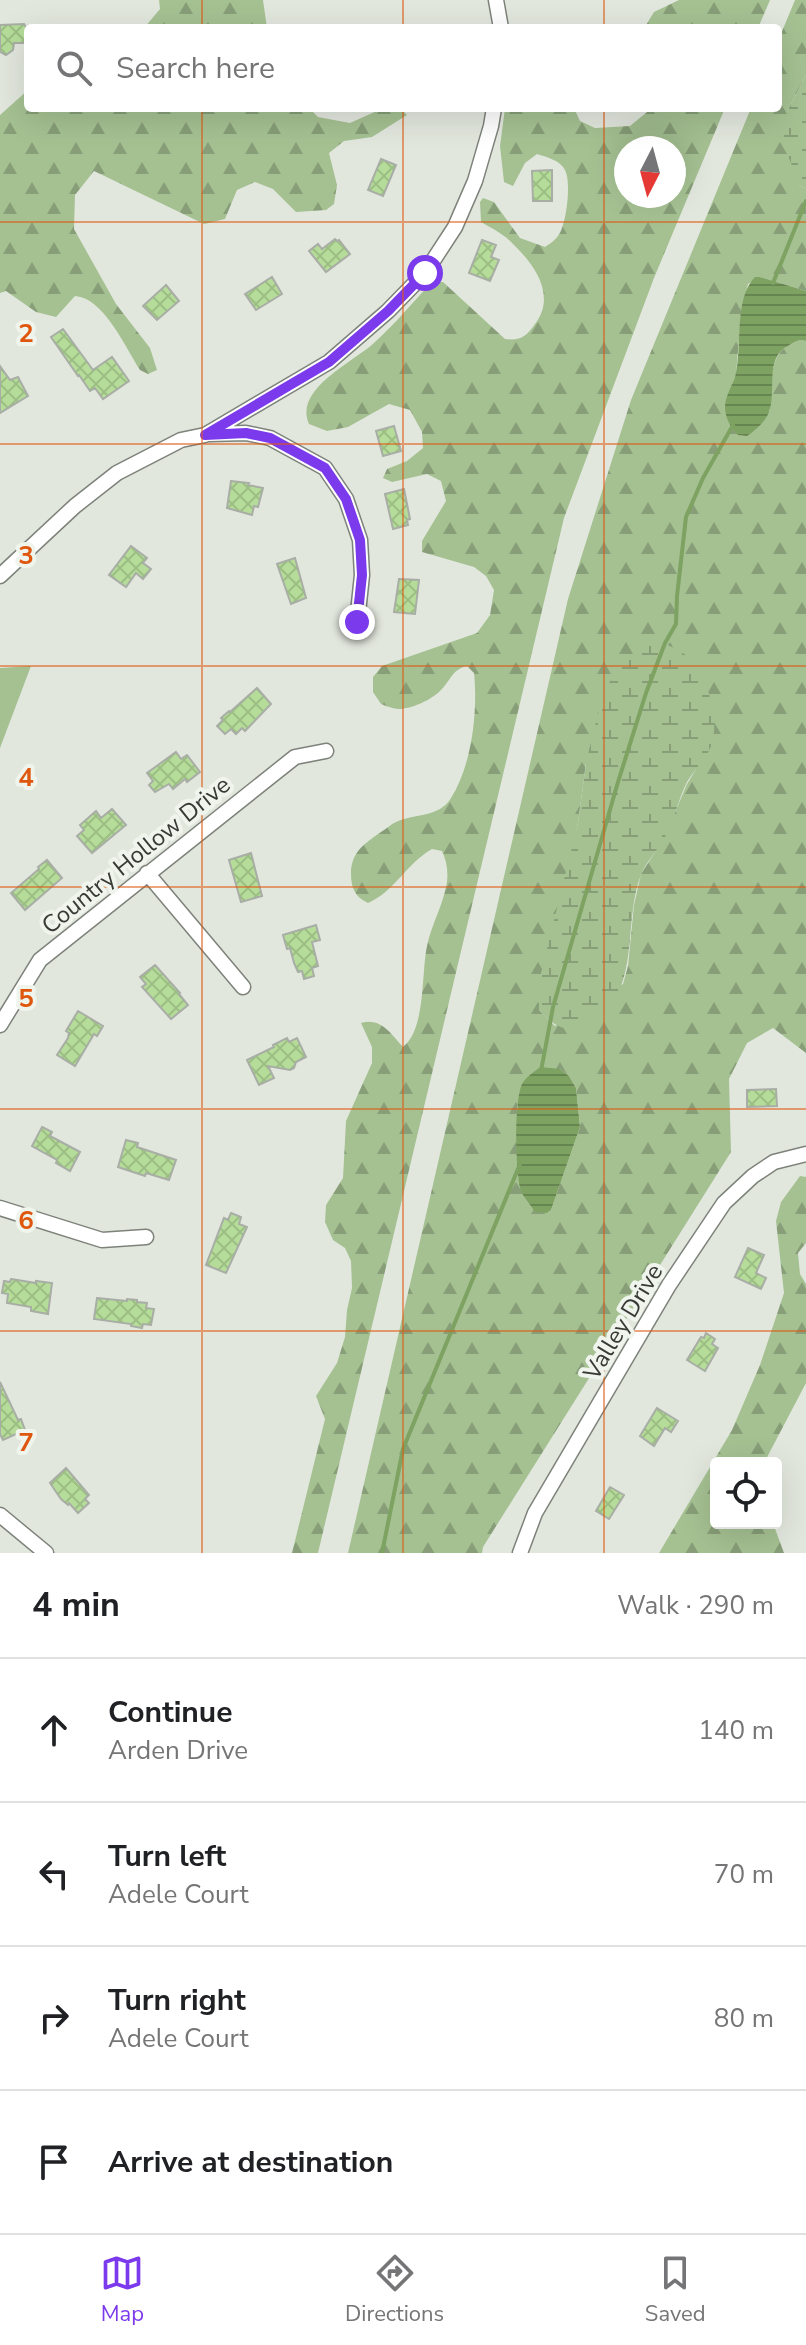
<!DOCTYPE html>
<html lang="en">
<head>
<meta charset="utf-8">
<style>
  :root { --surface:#fff; --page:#f6f6f6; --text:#202124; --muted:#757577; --line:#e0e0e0; --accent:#7c3aed }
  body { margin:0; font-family:"Nunito Sans",sans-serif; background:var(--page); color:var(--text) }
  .controls { position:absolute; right:24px; bottom:24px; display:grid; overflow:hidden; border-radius:8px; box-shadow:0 8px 32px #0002 }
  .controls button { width:72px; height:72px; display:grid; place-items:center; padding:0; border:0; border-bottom:2px solid var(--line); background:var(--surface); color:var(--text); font:40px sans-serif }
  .compass { position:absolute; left:614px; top:136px; width:72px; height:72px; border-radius:50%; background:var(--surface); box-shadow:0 8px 32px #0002; rotate:186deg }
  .stop { position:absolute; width:24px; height:24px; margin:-18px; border:6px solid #7c3aed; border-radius:50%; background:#fff }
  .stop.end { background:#7c3aed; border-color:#fff; box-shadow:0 2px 8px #0008 }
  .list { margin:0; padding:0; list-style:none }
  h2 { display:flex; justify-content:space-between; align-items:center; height:104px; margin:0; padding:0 32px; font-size:34px }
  h2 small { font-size:26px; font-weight:400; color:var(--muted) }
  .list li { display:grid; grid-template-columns:52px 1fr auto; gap:24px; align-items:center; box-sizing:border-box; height:144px; padding:0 32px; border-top:2px solid var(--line) }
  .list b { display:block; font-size:30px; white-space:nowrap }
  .list p { margin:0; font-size:26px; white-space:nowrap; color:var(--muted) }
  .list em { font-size:26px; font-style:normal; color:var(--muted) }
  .icon { flex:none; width:44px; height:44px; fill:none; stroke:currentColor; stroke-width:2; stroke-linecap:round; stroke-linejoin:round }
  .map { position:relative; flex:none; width:806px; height:1553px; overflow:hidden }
  .search { position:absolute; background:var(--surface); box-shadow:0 8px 32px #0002; left:24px; right:24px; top:24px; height:88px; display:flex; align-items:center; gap:20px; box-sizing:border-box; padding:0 28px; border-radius:8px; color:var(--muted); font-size:30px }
  .sheet { height:680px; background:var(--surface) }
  nav { display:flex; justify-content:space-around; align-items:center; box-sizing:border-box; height:112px; border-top:2px solid var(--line); background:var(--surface); font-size:22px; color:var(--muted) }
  nav a { display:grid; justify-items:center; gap:4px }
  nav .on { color:var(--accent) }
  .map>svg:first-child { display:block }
  .grass { fill:#a5c192 }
  .forest { fill:url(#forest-firs); fill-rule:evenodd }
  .wetland { fill:url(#wetland-marsh) }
  .water { fill:url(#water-rules) }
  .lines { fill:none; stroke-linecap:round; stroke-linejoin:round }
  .stream { stroke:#7da261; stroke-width:4 }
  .building { fill:url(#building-cross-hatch); stroke:#a8aea5; stroke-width:2 }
  .minor-casing { stroke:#7d827a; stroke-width:17 }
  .minor { stroke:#fff; stroke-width:14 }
  .route { stroke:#7c3aed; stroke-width:10 }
  .grid { fill:none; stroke:#df570e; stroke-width:2; stroke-opacity:0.55 }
  .labels { text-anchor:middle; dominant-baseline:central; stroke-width:8; stroke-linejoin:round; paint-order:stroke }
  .street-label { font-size:24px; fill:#383a36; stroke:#eff4ec }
  .grid-label { font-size:26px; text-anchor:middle; font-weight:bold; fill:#df570e; stroke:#eff4ec; stroke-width:8; stroke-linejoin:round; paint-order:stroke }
</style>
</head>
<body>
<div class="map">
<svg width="806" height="1553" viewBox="0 0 806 1553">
  <defs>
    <pattern id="forest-firs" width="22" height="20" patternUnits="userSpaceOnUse" patternTransform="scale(2)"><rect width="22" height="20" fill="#a5c192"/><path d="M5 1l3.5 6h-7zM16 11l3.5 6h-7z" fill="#879e78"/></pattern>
    <pattern id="wetland-marsh" width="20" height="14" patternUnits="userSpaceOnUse" patternTransform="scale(2)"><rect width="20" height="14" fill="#a5c192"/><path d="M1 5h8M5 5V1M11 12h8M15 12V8" fill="none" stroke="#879e78"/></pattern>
    <pattern id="water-rules" width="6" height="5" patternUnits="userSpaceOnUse" patternTransform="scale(2)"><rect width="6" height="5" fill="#7da261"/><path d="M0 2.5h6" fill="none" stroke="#678551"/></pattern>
    <pattern id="building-cross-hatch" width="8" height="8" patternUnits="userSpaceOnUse" patternTransform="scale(2)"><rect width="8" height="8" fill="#b5dd99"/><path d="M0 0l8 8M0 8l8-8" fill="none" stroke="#9cbe84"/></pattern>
  </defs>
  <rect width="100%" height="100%" fill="#e2e7de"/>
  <path class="grass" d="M 31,666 L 0,748 L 0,668 Z"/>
  <path class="forest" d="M 159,0 L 263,0 L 267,28 L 144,28 L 160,9 Z
    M 679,0 L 770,0 L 758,28 L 648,28 L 646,25 L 654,12 Z
    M 795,0 L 806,0 L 806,75 L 787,112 L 800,186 L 806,189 L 806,291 L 760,277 L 748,284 L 741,315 L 736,374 L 725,406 L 770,411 C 771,391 768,356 788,346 C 795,342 798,339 806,341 L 806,1053 L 773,1028 L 747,1043 L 729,1079 L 731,1152 L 483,1547 L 482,1553 L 348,1553 L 568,599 L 631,400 L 751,108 L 778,108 L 778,41 ZM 710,746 L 687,784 L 664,838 L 641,874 L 634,905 L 628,966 L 623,984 L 555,1026 L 539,1010 L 578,823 L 586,763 ZM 560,1069 L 569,1076 L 576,1088 L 580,1127 L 551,1210 L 547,1213 L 518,1177 L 517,1108 L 522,1085 Z
    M 28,90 L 28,108 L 309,108 L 318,117 L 350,123 L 379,110 L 400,108 L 407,115 L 372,137 L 344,141 L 329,153 L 337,185 L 334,204 L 326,210 L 296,212 L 273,189 L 255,182 L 237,190 L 225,219 L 204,224 L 94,171 L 75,195 L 74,229 L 116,304 L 150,348 L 157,370 L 148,374 L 140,370 C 125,347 104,298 75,296 L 56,317 L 36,312 L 6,291 L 0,293 L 0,115 Z
    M 505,108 L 574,108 L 580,121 L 595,128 L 630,126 L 652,108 L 725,108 L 654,278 L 564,518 L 318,1553 L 292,1553 L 325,1419 L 316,1396 L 337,1363 L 345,1337 L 347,1310 L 352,1288 L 351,1261 L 345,1248 L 333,1240 L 325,1222 L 326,1205 L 343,1178 L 346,1121 L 372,1063 L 372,1047 L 361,1023 C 381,1017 391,1034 403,1047 C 426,1029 421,974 427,946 C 431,926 442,907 446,887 C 449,875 447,861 442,851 L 432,849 C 407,863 394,892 368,903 C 355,897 351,888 351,874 C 351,852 364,844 381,832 C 386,829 391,824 396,822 C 415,813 439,818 451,798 C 472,765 478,711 474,673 L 467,666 C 452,669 450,682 440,691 C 431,700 411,709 399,709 C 394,709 386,706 381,704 L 373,692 L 373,677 L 382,666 L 477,633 L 490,615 L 494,590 L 486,576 L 474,567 L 422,552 L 422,541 L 446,501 L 441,481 L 427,474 L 392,482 L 383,478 L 387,469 L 407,461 L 423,448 L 422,432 L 410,410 L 389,404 L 348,427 L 327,431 L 309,424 C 293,389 354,362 375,342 C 395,324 413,302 432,282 L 443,282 L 505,339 C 520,341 526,337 535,324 C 557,295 534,264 512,243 C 504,234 491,228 481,222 L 480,202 L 483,198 L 494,202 L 520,238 L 545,247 C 553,242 559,237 562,228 C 567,215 571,182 565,170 C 560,160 546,157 537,154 L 525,163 L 513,186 L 504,182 L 500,146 ZM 626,148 L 674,148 L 674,196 L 626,196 Z
    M 800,1176 L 806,1177 L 806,1243 L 798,1253 L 800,1274 L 806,1284 L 806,1383 L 764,1463 L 716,1463 L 716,1523 L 773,1523 L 784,1553 L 659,1553 L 732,1430 L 760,1365 L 784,1293 L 776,1221 L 781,1202 Z"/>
  <path class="wetland" d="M 806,75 L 806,189 L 800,186 L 783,143 L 787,112 Z
    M 653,642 C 673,644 693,656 702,675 C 711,696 719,723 711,746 C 706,759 694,770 687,782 C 678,800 674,821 664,839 C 657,851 646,862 641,875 C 621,925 645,1003 581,1026 C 562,1033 551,1023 539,1010 L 539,981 L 578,823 L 586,763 L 602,697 L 609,683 L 625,660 Z"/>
  <path class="water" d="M 755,277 L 760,277 L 806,291 L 806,341 C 798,339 795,342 788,346 C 764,358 777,391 769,412 C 765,422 756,430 747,436 L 738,435 C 731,428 725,418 725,407 C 725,397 732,386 735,377 C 743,348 733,299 755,277 Z
    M 540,1067 L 560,1069 L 569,1076 L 576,1088 L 580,1127 L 551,1210 L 547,1213 L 535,1212 C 531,1205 524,1198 521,1191 C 515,1173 514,1101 522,1084 C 526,1077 534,1072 540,1067 Z"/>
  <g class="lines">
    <path class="stream" d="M 773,283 L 806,201
      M 541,1071 L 553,1007 L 618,782 L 646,693 L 665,643 L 676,624 L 677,596 L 686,517 L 703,478 L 733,425
      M 382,1553 L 403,1449 L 520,1164"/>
  </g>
  <path class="building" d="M 24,24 L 28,30 L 28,43 L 14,43 L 13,50 L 6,55 L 0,52 L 0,25 Z
    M 381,159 L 396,165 L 383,196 L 368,190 Z
    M 552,170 L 552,201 L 533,201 L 532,171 Z
    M 335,239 L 337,241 L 339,240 L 350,254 L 326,272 L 309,251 L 318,244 L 322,249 Z
    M 482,240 L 496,245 L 491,257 L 499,260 L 490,281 L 469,273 Z
    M 272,277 L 282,294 L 256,310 L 245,294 Z
    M 166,285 L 179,301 L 157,320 L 143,306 Z
    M 63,329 L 93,370 L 112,357 L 129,381 L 103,399 L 95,388 L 90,391 L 79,375 L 78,376 L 51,337 Z
    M 0,366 L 10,380 L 18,377 L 28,396 L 0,413 Z
    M 394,426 L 401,451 L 383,456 L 376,431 Z
    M 231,481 L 249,483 L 248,485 L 263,488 L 258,507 L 254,506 L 252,515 L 227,508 Z
    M 404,489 L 410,519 L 407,520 L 408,525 L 393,529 L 385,494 Z
    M 131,546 L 147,558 L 143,563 L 151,569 L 143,579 L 136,573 L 126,587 L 109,575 Z
    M 295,558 L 306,598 L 291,604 L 277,564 Z
    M 399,579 L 419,580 L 415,614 L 394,612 Z
    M 257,688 L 271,704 L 245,731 L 242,728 L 236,734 L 231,729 L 225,734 L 217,726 L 223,720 L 221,718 L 229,711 L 230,712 Z
    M 176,752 L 181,759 L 187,755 L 200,772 L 187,782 L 185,779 L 173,789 L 169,784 L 155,792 L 149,785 L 153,781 L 147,773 Z
    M 112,809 L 126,825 L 92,853 L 77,836 L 84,830 L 80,825 L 96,811 L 101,818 Z
    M 251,853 L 262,896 L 241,902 L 229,860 Z
    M 47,860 L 62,878 L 25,910 L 11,893 L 39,869 L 38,867 Z
    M 316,925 L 320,940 L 312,942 L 318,966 L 312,968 L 314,976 L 304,979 L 302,971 L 298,972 L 294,963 L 290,948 L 287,949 L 283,935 Z
    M 155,965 L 180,993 L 179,994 L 188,1005 L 171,1019 L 142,987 L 146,984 L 140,977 Z
    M 78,1011 L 103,1026 L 97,1036 L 94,1034 L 75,1066 L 57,1055 L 68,1038 L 69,1033 L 66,1031 Z
    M 287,1038 L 289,1042 L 297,1038 L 306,1057 L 296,1062 L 294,1068 L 290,1070 L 268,1066 L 274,1078 L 259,1085 L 247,1060 L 274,1047 L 273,1045 Z
    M 776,1089 L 777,1106 L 747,1107 L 747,1090 Z
    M 42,1127 L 52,1132 L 50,1136 L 80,1152 L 70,1171 L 56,1163 L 57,1160 L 32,1146 Z
    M 126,1140 L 138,1143 L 137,1147 L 176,1160 L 169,1180 L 146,1173 L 145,1176 L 118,1167 Z
    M 231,1213 L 241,1217 L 239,1224 L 247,1227 L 226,1273 L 206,1265 L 224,1218 L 228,1220 Z
    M 748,1248 L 764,1255 L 756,1273 L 766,1278 L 761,1289 L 735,1277 Z
    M 11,1279 L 36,1283 L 36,1281 L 52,1283 L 48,1314 L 31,1311 L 31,1307 L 7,1303 L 8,1294 L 2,1293 L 4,1281 L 10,1282 Z
    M 97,1298 L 127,1301 L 127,1299 L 137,1300 L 137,1302 L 147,1303 L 146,1308 L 154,1309 L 151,1325 L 143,1324 L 142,1328 L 131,1326 L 131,1324 L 94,1319 Z
    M 706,1333 L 715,1339 L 712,1344 L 718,1348 L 705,1371 L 687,1360 L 701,1337 L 704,1338 Z
    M 0,1382 L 18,1420 L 21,1419 L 25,1430 L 3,1440 L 0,1434 Z
    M 657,1408 L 678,1421 L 671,1432 L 665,1428 L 654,1446 L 640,1436 Z
    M 66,1468 L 89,1495 L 85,1499 L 89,1503 L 78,1513 L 69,1503 L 68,1505 L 61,1499 L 50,1483 Z
    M 610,1487 L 624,1495 L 609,1519 L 596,1511 Z"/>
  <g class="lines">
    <defs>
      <path id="minor" d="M 496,0 L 501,28
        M 209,434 L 246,433 L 270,438 L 325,468 L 346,499 L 360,540 L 362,575 L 357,622
        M 0,576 L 75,506 L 117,473 L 181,440 L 205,435 L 329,362 L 388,311 L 425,273 L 455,227 L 475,181 L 491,126 L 494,108
        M 147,873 L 243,987
        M 0,1025 L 40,960 L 295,757 L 326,751
        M 0,1208 L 102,1240 L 146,1237
        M 0,1515 L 46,1553
        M 520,1553 L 535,1513 L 669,1285 L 724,1203 L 753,1176 L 774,1162 L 806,1154"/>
    </defs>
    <use href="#minor" class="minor-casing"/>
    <use href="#minor" class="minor"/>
  </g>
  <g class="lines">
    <path class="route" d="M 357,622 L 362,575 L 360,540 L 346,499 L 325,468 L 270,438 L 246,433 L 205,435 L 329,362 L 388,311 L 425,273"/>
  </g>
  <path class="grid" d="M 202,0 L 202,28M 403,0 L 403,28M 604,0 L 604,28M 202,108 L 202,1553M 403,108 L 403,1553M 604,108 L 604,1553M 0,222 L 806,222M 0,444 L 806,444M 0,666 L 806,666M 0,887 L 806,887M 0,1109 L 806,1109M 0,1331 L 806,1331"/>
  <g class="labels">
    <g class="street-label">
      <text transform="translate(136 855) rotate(-39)">Country Hollow Drive</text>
      <text transform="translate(623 1322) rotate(-59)">Valley Drive</text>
    </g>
  </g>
  <g class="grid-label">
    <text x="26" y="342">2</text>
    <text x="26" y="564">3</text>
    <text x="26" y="786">4</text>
    <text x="26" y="1007">5</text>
    <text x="26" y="1229">6</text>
    <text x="26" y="1451">7</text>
  </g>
</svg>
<div class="controls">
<button><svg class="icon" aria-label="locate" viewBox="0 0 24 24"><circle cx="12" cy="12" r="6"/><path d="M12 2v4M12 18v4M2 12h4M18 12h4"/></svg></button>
</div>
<svg class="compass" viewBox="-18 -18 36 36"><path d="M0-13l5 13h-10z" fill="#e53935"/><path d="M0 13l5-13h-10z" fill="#757577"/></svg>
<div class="stop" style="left:425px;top:273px"></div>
<div class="stop end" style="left:357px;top:622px"></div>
<div class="search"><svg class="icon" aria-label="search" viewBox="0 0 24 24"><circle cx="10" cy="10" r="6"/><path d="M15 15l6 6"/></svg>Search here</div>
</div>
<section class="sheet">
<h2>4 min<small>Walk · 290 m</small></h2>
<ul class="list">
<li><svg class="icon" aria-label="ahead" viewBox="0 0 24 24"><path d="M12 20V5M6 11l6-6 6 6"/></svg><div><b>Continue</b><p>Arden Drive</p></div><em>140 m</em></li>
<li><svg class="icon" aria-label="left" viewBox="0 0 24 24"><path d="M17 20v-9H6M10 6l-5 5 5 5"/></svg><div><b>Turn left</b><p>Adele Court</p></div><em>70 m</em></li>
<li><svg class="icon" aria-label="right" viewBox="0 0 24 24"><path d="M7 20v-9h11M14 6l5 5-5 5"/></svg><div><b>Turn right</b><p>Adele Court</p></div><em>80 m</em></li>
<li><svg class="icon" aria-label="arrive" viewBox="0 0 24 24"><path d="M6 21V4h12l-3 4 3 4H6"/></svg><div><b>Arrive at destination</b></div></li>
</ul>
</section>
<nav>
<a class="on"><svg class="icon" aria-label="map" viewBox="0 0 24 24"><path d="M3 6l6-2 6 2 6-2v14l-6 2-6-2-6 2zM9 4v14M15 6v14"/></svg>Map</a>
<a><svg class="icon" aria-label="directions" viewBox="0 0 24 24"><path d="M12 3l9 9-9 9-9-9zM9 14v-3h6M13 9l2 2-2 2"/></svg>Directions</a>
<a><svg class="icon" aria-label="saved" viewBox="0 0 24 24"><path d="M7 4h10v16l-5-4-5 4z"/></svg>Saved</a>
</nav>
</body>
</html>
